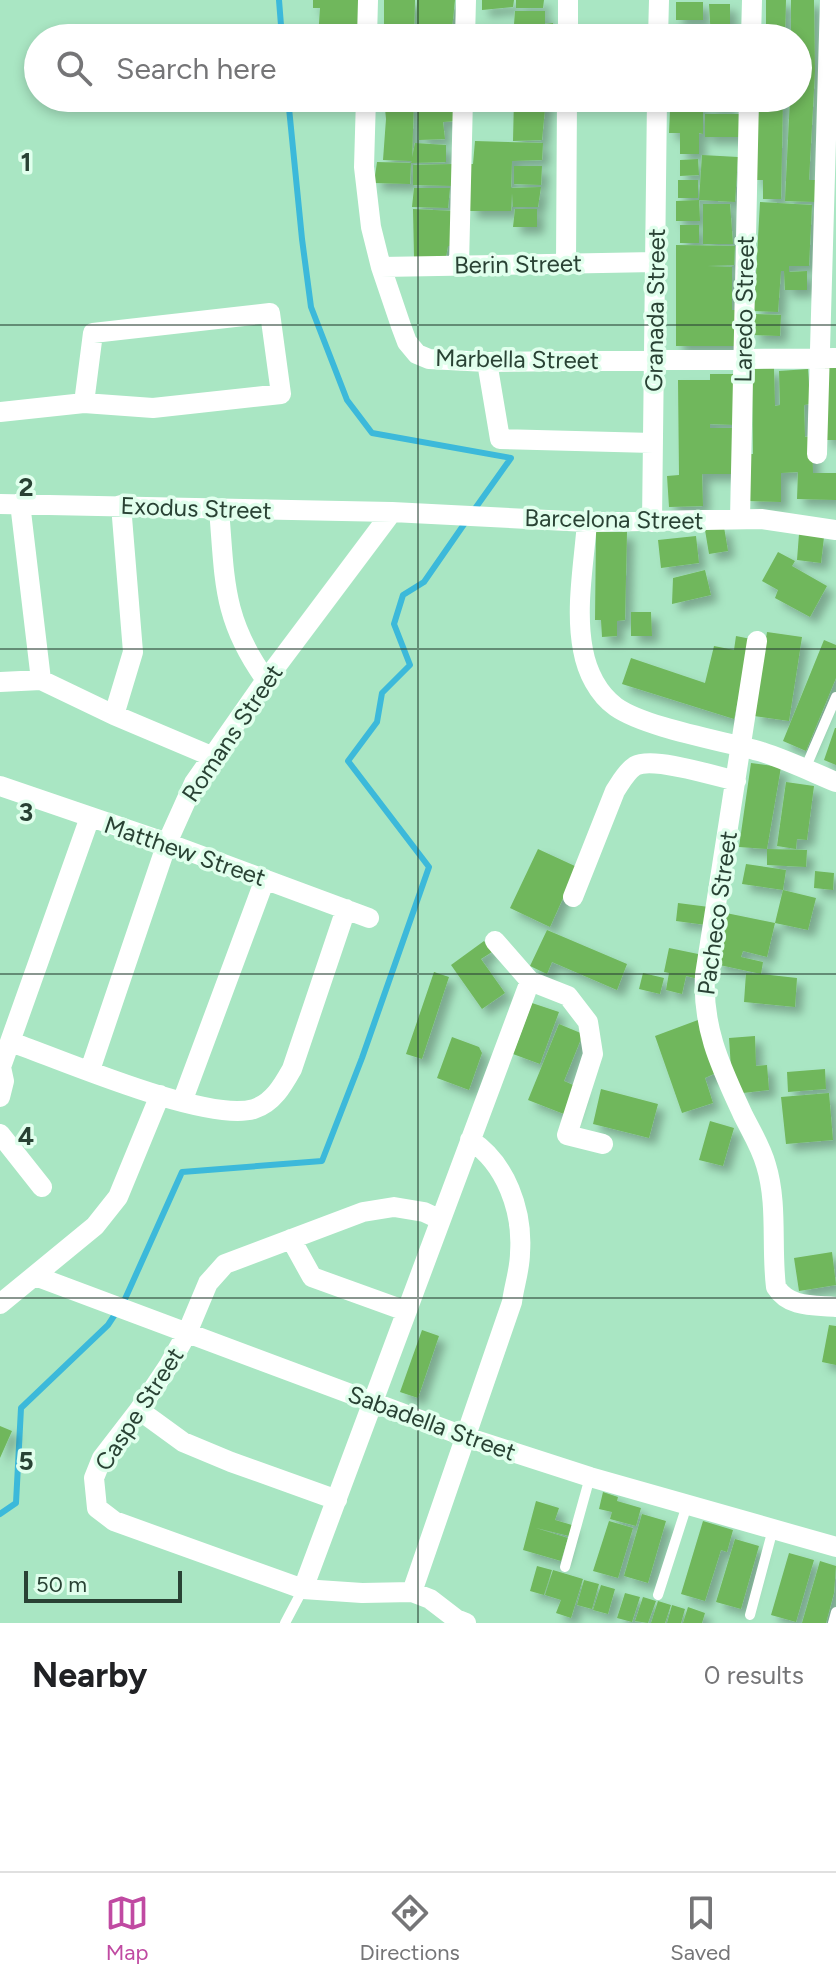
<!DOCTYPE html>
<html lang="en">
<head>
<meta charset="utf-8">
<style>
  :root { --surface:#fff; --page:#f2f2f2; --text:#202124; --muted:#757577; --line:#e0e0e0; --accent:#c04aa2 }
  body { margin:0; font-family:Figtree,sans-serif; background:var(--page); color:var(--text) }
  .scale { position:absolute; left:24px; bottom:20px; width:158px; box-sizing:border-box; padding-left:8px; border:4px solid #294234; border-top:0; font-size:22px; line-height:28px; white-space:nowrap; color:#294234; -webkit-text-stroke:6px #e1ffed; paint-order:stroke }
  .list { margin:0; padding:0; list-style:none }
  h2 { display:flex; justify-content:space-between; align-items:center; height:104px; margin:0; padding:0 32px; font-size:34px }
  h2 small { font-size:26px; font-weight:400; color:var(--muted) }
  .icon { flex:none; width:44px; height:44px; fill:none; stroke:currentColor; stroke-width:2; stroke-linecap:round; stroke-linejoin:round }
  .map { position:relative; flex:none; width:836px; height:1623px; overflow:hidden }
  .search { position:absolute; background:var(--surface); box-shadow:0 4px 12px #0003; left:24px; right:24px; top:24px; height:88px; display:flex; align-items:center; gap:20px; box-sizing:border-box; padding:0 28px; border-radius:44px; color:var(--muted); font-size:30px }
  .sheet { height:248px; background:var(--surface) }
  nav { display:flex; justify-content:space-around; align-items:center; box-sizing:border-box; height:112px; border-top:2px solid var(--line); background:var(--surface); font-size:22px; color:var(--muted) }
  nav a { display:grid; justify-items:center; gap:4px }
  nav .on { color:var(--accent) }
  .map>svg:first-child { display:block }
  .lines { fill:none; stroke-linecap:round; stroke-linejoin:round }
  .stream { stroke:#3cb9da; stroke-width:6 }
  .building { fill:#70b75b; filter:url(#shadow) }
  .service { stroke:#fff; stroke-width:10 }
  .minor { stroke:#fff; stroke-width:20 }
  .grid { fill:none; stroke:#294234; stroke-width:2; stroke-opacity:0.55 }
  .labels { text-anchor:middle; dominant-baseline:central; stroke-width:7; stroke-linejoin:round; paint-order:stroke }
  .street-label { font-size:24px; fill:#294234; stroke:#e1ffed }
  .grid-label { font-size:26px; text-anchor:middle; font-weight:bold; fill:#294234; stroke:#e1ffed; stroke-width:7; stroke-linejoin:round; paint-order:stroke }
</style>
</head>
<body>
<div class="map">
<svg width="836" height="1623" viewBox="0 0 836 1623">
  <defs>
    <filter id="shadow"><feDropShadow dx="7" dy="7" stdDeviation="4" flood-color="#0004"/></filter>
  </defs>
  <rect width="100%" height="100%" fill="#a9e6c3"/>
  <g class="lines">
    <path class="stream" d="M 279,0 L 282,38
      M 288,98 L 302,239 L 311,307 L 347,400 L 372,433 L 511,458 L 474,510
      M 0,1514 L 16,1503 L 21,1408 L 108,1325 L 125,1299 L 182,1172 L 322,1161 L 362,1058 L 429,867 L 348,761 L 377,722 L 382,693 L 410,665 L 394,624 L 403,595 L 424,582 L 467,520"/>
  </g>
  <path class="building" d="M 313,0 L 361,0 L 357,38 L 318,38 L 320,8 L 313,8 Z
    M 384,0 L 415,0 L 414,38 L 387,38 L 387,32 L 384,32 Z
    M 417,0 L 455,0 L 451,38 L 421,38 L 421,31 L 417,32 Z
    M 482,0 L 514,0 L 513,7 L 482,10 Z
    M 516,0 L 544,0 L 543,8 L 516,8 Z
    M 766,0 L 786,0 L 785,38 L 766,38 Z
    M 791,0 L 814,0 L 815,71 L 809,180 L 816,180 L 816,202 L 785,201 L 790,98 L 798,98 L 798,38 L 791,38 Z
    M 676,2 L 703,2 L 703,20 L 676,20 Z
    M 709,4 L 730,4 L 730,38 L 711,38 Z
    M 515,11 L 545,11 L 545,24 L 553,23 L 553,33 L 546,33 L 545,38 L 513,38 Z
    M 672,24 L 706,24 L 706,38 L 672,38 Z
    M 384,98 L 414,98 L 412,161 L 383,160 L 386,119 Z
    M 514,98 L 546,98 L 542,140 L 513,141 Z
    M 677,98 L 703,98 L 703,107 L 677,107 Z
    M 707,98 L 730,98 L 729,108 L 706,107 Z
    M 759,98 L 783,98 L 781,199 L 763,199 L 763,180 L 755,180 Z
    M 417,99 L 444,100 L 444,107 L 456,108 L 455,121 L 443,122 L 445,139 L 419,140 Z
    M 670,110 L 703,110 L 703,134 L 699,133 L 699,154 L 680,154 L 680,133 L 669,133 Z
    M 705,114 L 739,114 L 739,137 L 705,137 Z
    M 475,141 L 543,143 L 542,160 L 512,161 L 511,188 L 541,187 L 538,207 L 513,207 L 512,193 L 511,211 L 470,211 L 469,164 L 473,164 Z
    M 415,143 L 446,145 L 446,162 L 411,163 Z
    M 702,155 L 738,157 L 735,202 L 699,200 Z
    M 698,159 L 699,175 L 680,176 L 680,160 Z
    M 377,162 L 411,163 L 410,184 L 374,183 Z
    M 453,164 L 454,186 L 413,185 L 413,165 Z
    M 514,166 L 542,166 L 541,185 L 514,184 Z
    M 678,180 L 698,180 L 698,198 L 678,198 Z
    M 414,188 L 450,188 L 448,208 L 412,207 Z
    M 699,200 L 700,221 L 676,221 L 676,201 Z
    M 760,202 L 812,205 L 809,266 L 789,266 L 789,272 L 807,271 L 807,290 L 785,290 L 784,271 L 781,271 L 778,312 L 754,311 Z
    M 703,204 L 730,204 L 733,244 L 703,244 Z
    M 413,209 L 454,211 L 453,246 L 448,246 L 446,257 L 414,257 Z
    M 515,209 L 537,209 L 537,227 L 513,227 Z
    M 680,225 L 699,225 L 699,243 L 680,243 Z
    M 676,245 L 735,246 L 734,265 L 707,266 L 732,267 L 732,310 L 736,310 L 736,346 L 676,346 Z
    M 754,314 L 781,315 L 780,336 L 753,335 Z
    M 825,364 L 836,364 L 836,440 L 824,440 Z
    M 774,368 L 775,406 L 780,405 L 779,371 L 808,369 L 810,404 L 804,405 L 805,437 L 812,436 L 813,473 L 836,473 L 836,500 L 797,499 L 798,472 L 781,473 L 781,502 L 748,501 L 748,454 L 753,454 L 752,369 Z
    M 710,374 L 737,374 L 736,425 L 710,424 L 710,428 L 735,428 L 735,474 L 702,474 L 703,506 L 669,507 L 667,476 L 679,475 L 678,380 L 710,380 Z
    M 724,527 L 728,551 L 709,554 L 705,530 Z
    M 596,532 L 627,532 L 625,620 L 617,621 L 617,636 L 602,637 L 601,620 L 595,620 Z
    M 799,534 L 824,537 L 821,563 L 797,560 Z
    M 696,536 L 699,563 L 661,568 L 658,540 Z
    M 778,552 L 795,561 L 792,566 L 827,586 L 810,617 L 775,598 L 778,590 L 762,581 Z
    M 705,570 L 711,595 L 672,604 L 673,578 Z
    M 631,612 L 651,612 L 652,636 L 631,636 Z
    M 767,632 L 802,637 L 789,721 L 754,716 Z
    M 736,636 L 751,639 L 734,719 L 622,684 L 631,658 L 705,683 L 714,646 L 734,650 Z
    M 824,640 L 836,645 L 836,678 L 806,751 L 783,741 Z
    M 835,728 L 836,728 L 836,765 L 824,760 Z
    M 751,763 L 781,767 L 767,849 L 739,847 Z
    M 786,782 L 814,786 L 807,840 L 797,839 L 796,849 L 777,846 Z
    M 538,849 L 577,867 L 550,927 L 510,908 Z
    M 767,849 L 807,850 L 806,867 L 767,865 Z
    M 746,864 L 786,870 L 783,890 L 742,884 Z
    M 815,871 L 834,873 L 833,890 L 814,888 Z
    M 783,890 L 816,898 L 808,930 L 775,923 Z
    M 678,903 L 709,907 L 706,925 L 676,921 Z
    M 726,913 L 775,923 L 767,957 L 743,951 L 741,957 L 763,962 L 761,974 L 797,978 L 795,1007 L 744,1002 L 746,973 L 761,974 L 715,964 Z
    M 547,930 L 627,964 L 617,990 L 552,962 L 547,974 L 530,966 Z
    M 484,941 L 492,952 L 481,959 L 505,993 L 482,1009 L 451,965 Z
    M 669,948 L 703,955 L 698,979 L 686,976 L 682,994 L 666,990 L 669,973 L 664,972 Z
    M 434,972 L 449,977 L 422,1059 L 406,1054 Z
    M 643,973 L 664,978 L 660,994 L 639,989 Z
    M 532,1003 L 559,1012 L 540,1064 L 513,1054 Z
    M 698,1020 L 718,1072 L 705,1078 L 713,1103 L 682,1113 L 655,1036 Z
    M 559,1024 L 583,1034 L 564,1081 L 580,1088 L 569,1116 L 528,1100 Z
    M 755,1036 L 756,1066 L 767,1065 L 769,1090 L 743,1093 L 731,1068 L 729,1038 Z
    M 452,1037 L 479,1047 L 482,1053 L 469,1090 L 437,1078 Z
    M 825,1069 L 826,1089 L 788,1092 L 787,1072 Z
    M 601,1089 L 658,1104 L 649,1138 L 593,1124 Z
    M 829,1093 L 833,1140 L 786,1144 L 781,1097 Z
    M 710,1121 L 734,1128 L 723,1166 L 699,1160 Z
    M 832,1252 L 836,1285 L 799,1291 L 794,1258 Z
    M 829,1325 L 836,1326 L 836,1365 L 822,1362 Z
    M 422,1330 L 439,1336 L 418,1398 L 400,1392 Z
    M 0,1426 L 12,1431 L 0,1458 Z
    M 603,1492 L 618,1497 L 617,1501 L 641,1508 L 636,1526 L 610,1519 L 612,1512 L 599,1509 Z
    M 536,1501 L 559,1508 L 555,1520 L 572,1525 L 569,1536 L 536,1528 L 568,1538 L 561,1561 L 523,1550 Z
    M 642,1514 L 666,1521 L 648,1583 L 624,1576 Z
    M 609,1521 L 633,1528 L 618,1578 L 593,1571 Z
    M 703,1521 L 733,1530 L 727,1552 L 721,1550 L 705,1601 L 681,1594 Z
    M 735,1539 L 759,1546 L 741,1609 L 716,1602 Z
    M 789,1553 L 814,1560 L 796,1622 L 771,1615 Z
    M 820,1561 L 836,1566 L 834,1593 L 826,1623 L 802,1623 Z
    M 537,1566 L 552,1570 L 544,1595 L 530,1591 Z
    M 553,1570 L 583,1579 L 571,1618 L 556,1613 L 561,1600 L 545,1595 Z
    M 584,1580 L 599,1584 L 592,1609 L 577,1605 Z
    M 601,1585 L 615,1589 L 608,1614 L 593,1610 Z
    M 625,1593 L 640,1597 L 632,1622 L 617,1618 Z
    M 643,1597 L 656,1601 L 648,1623 L 635,1621 Z
    M 658,1601 L 671,1605 L 665,1623 L 651,1623 Z
    M 672,1605 L 685,1609 L 681,1623 L 667,1623 Z
    M 688,1607 L 705,1613 L 702,1623 L 683,1623 Z"/>
  <g class="lines">
    <path class="service" d="M 805,769 L 836,697
      M 565,1567 L 590,1477
      M 658,1595 L 687,1505
      M 750,1615 L 773,1529
      M 285,1623 L 303,1589
      M 833,1623 L 836,1612"/>
    <path class="minor" d="M 367,38 L 368,0
      M 465,38 L 466,0
      M 568,38 L 568,0
      M 658,38 L 659,0
      M 751,38 L 752,0
      M 366,98 L 364,167 L 371,227 L 381,267 L 401,326 L 407,342 L 417,354 L 429,359 L 487,362 L 836,358
      M 566,263 L 567,98
      M 459,265 L 463,98
      M 381,267 L 655,262
      M 487,362 L 500,439 L 653,443
      M 0,412 L 84,403 L 153,408 L 281,394 L 270,313 L 93,333 L 84,403
      M 817,454 L 830,0
      M 20,503 L 41,680
      M 0,504 L 392,512 L 587,522 L 761,519 L 836,530
      M 219,509 C 225,580 222,619 266,680
      M 740,519 L 749,98
      M 587,522 C 584,563 575,609 583,650 C 587,672 598,694 616,707 C 646,728 724,741 762,752 C 787,760 812,772 836,782
      M 652,522 L 657,98
      M 757,641 L 705,975 C 702,1029 721,1067 743,1115 C 751,1131 761,1147 766,1165 C 778,1204 771,1247 776,1287 C 789,1308 814,1305 836,1307
      M 0,682 L 41,680 L 114,715 L 211,756
      M 114,715 L 133,652 L 121,505
      M 0,786 L 167,843 L 369,918
      M 573,897 L 615,791 C 621,782 626,772 635,766 C 653,756 715,776 736,781
      M 495,941 L 530,981 L 568,996 L 588,1022 L 593,1054 L 567,1135 L 603,1144
      M 11,1042 C 62,1060 207,1123 254,1109 C 273,1103 283,1085 292,1069 L 346,909
      M 90,1070 L 167,843 L 194,783 L 266,680 L 392,512
      M 0,1097 L 4,1081 L 1,1067 L 90,817
      M 182,1102 L 265,879
      M 0,1134 L 42,1187
      M 439,1219 L 424,1212 L 394,1207 L 363,1212 L 225,1264 L 208,1283 L 187,1333 L 169,1365 L 139,1410 L 102,1458 L 94,1478 L 97,1508 L 114,1521 L 303,1589 L 362,1593 L 412,1592 L 430,1599 L 456,1619 L 466,1623
      M 291,1239 L 312,1277 L 406,1311
      M 35,1276 L 466,1437 L 590,1477 L 836,1547
      M 0,1304 L 95,1226 L 118,1197 L 160,1095
      M 139,1410 L 183,1442 L 231,1462 L 337,1500
      M 303,1589 L 530,981
      M 412,1592 L 512,1302 C 514,1286 520,1269 520,1253 C 523,1211 506,1163 470,1140"/>
  </g>
  <path class="grid" d="M 418,0 L 418,38M 418,98 L 418,1623M 0,325 L 836,325M 0,649 L 836,649M 0,974 L 836,974M 0,1298 L 836,1298"/>
  <g class="labels">
    <g class="street-label">
      <text transform="translate(518 264) rotate(-1)">Berin Street</text>
      <text transform="translate(744 309) rotate(-89)">Laredo Street</text>
      <text transform="translate(655 310) rotate(-89)">Granada Street</text>
      <text transform="translate(517 359) rotate(1)">Marbella Street</text>
      <text transform="translate(196 508) rotate(2)">Exodus Street</text>
      <text transform="translate(614 519) rotate(1)">Barcelona Street</text>
      <text transform="translate(232 733) rotate(-56)">Romans Street</text>
      <text transform="translate(185 851) rotate(19)">Matthew Street</text>
      <text transform="translate(717 913) rotate(-82)">Pacheco Street</text>
      <text transform="translate(139 1409) rotate(-57)">Caspe Street</text>
      <text transform="translate(432 1423) rotate(20)">Sabadella Street</text>
    </g>
  </g>
  <g class="grid-label">
    <text x="26" y="171">1</text>
    <text x="26" y="496">2</text>
    <text x="26" y="821">3</text>
    <text x="26" y="1145">4</text>
    <text x="26" y="1470">5</text>
  </g>
</svg>
<div class="scale">50 m</div>
<div class="search"><svg class="icon" aria-label="search" viewBox="0 0 24 24"><circle cx="10" cy="10" r="6"/><path d="M15 15l6 6"/></svg>Search here</div>
</div>
<section class="sheet">
<h2>Nearby<small>0 results</small></h2>
<ul class="list">
</ul>
</section>
<nav>
<a class="on"><svg class="icon" aria-label="map" viewBox="0 0 24 24"><path d="M3 6l6-2 6 2 6-2v14l-6 2-6-2-6 2zM9 4v14M15 6v14"/></svg>Map</a>
<a><svg class="icon" aria-label="directions" viewBox="0 0 24 24"><path d="M12 3l9 9-9 9-9-9zM9 14v-3h6M13 9l2 2-2 2"/></svg>Directions</a>
<a><svg class="icon" aria-label="saved" viewBox="0 0 24 24"><path d="M7 4h10v16l-5-4-5 4z"/></svg>Saved</a>
</nav>
</body>
</html>
